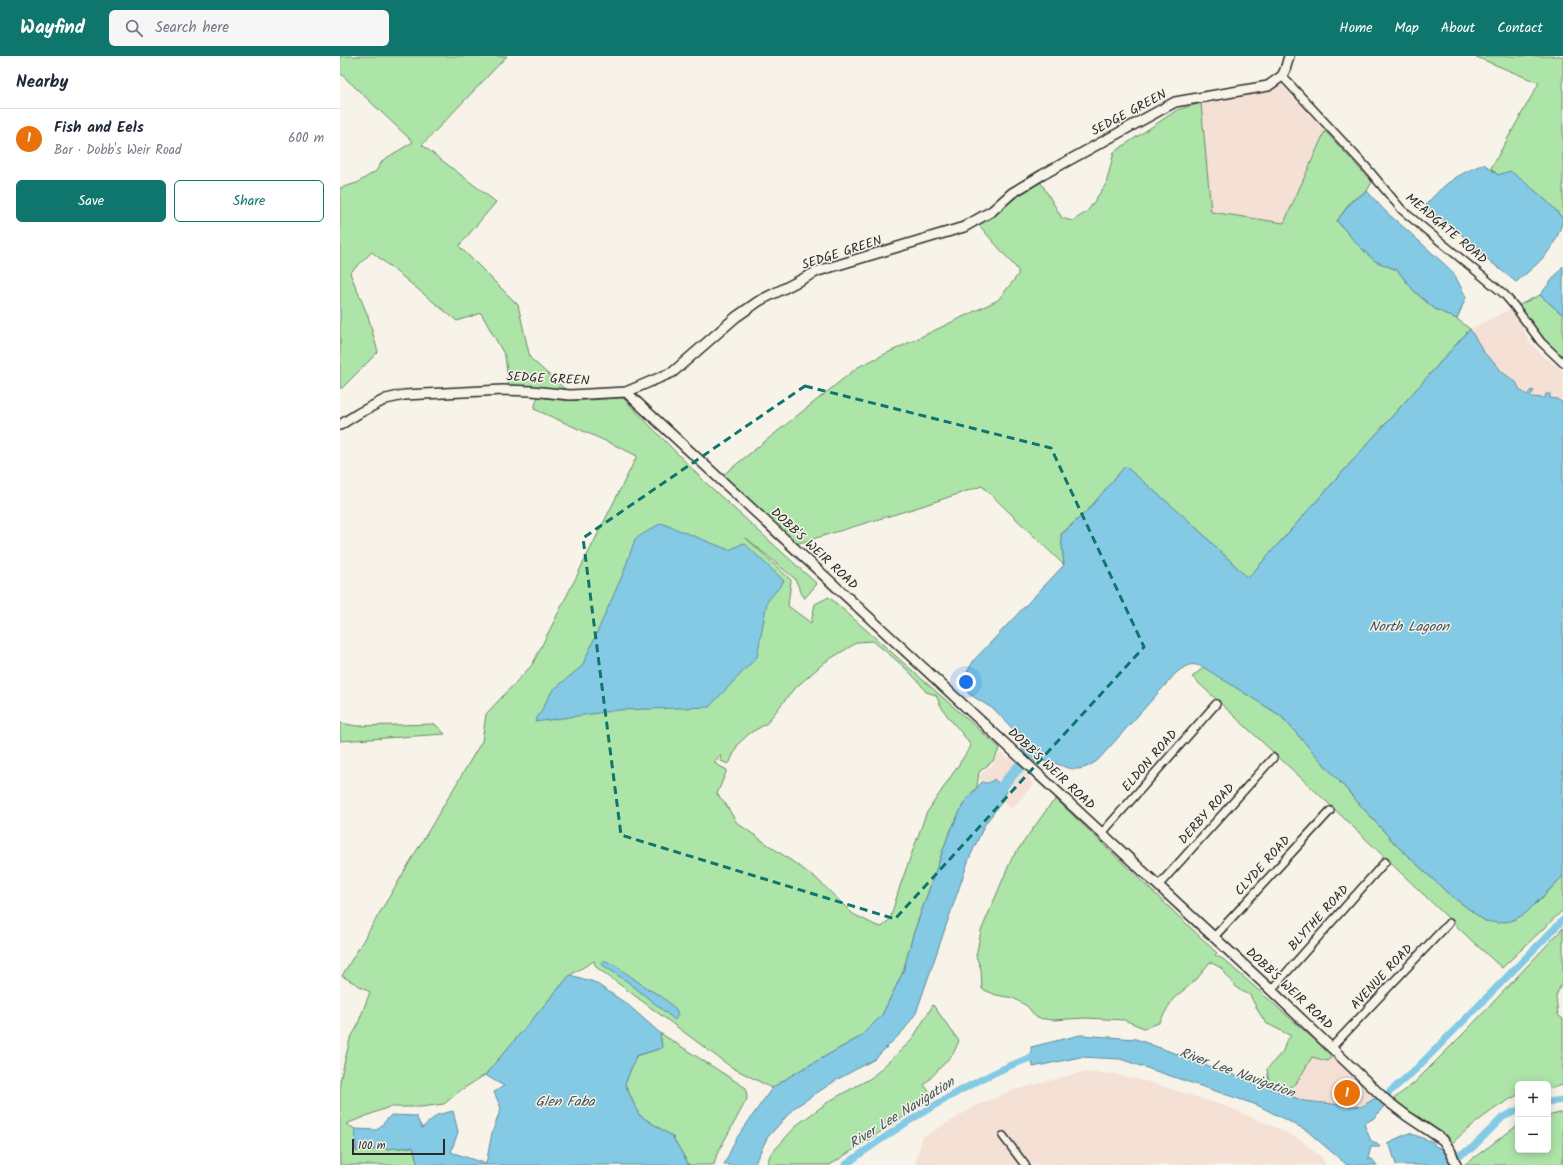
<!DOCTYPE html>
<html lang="en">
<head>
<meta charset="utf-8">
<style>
  :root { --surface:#fff; --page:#f6f6f7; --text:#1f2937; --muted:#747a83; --line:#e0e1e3; --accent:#0f766e }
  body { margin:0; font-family:Kalam,sans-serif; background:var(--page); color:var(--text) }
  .controls { position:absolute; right:12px; bottom:12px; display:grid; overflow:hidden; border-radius:6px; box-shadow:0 2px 10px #0003 }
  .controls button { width:36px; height:36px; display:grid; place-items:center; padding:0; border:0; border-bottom:1px solid var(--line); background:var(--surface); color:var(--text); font:20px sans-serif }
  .scale { position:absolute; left:12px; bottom:10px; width:93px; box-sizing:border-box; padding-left:4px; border:2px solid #2b2b2b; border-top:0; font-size:11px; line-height:14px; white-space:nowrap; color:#2b2b2b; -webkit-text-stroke:3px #f7f3e8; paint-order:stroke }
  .you { position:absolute; left:626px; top:626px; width:14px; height:14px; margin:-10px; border:3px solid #fff; border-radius:50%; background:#1a73e8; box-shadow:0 0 0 6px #1a73e833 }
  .badge { display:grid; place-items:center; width:26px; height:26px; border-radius:50%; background:var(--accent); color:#fff; font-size:13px; font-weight:700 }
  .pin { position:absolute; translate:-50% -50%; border:2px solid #fff; box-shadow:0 1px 4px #0006 }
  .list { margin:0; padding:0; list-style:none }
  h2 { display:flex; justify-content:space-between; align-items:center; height:52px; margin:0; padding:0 16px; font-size:17px }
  h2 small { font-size:13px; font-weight:400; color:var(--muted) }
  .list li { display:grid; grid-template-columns:26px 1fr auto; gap:12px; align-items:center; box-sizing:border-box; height:60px; padding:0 16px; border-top:1px solid var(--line) }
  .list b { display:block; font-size:15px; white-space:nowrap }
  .list p { margin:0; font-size:13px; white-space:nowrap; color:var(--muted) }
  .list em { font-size:13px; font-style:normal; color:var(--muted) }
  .actions { display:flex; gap:8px; padding:12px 16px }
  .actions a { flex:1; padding:9px 0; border:1px solid var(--accent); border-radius:6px; text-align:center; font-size:14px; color:var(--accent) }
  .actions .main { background:var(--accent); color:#fff }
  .icon { flex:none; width:22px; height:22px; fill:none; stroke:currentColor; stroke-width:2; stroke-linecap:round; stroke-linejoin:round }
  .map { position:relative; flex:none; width:1223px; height:1109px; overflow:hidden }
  header { display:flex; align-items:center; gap:24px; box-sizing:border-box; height:56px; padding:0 20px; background:var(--accent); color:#fff }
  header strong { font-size:19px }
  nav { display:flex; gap:22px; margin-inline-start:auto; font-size:14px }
  .search { width:280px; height:36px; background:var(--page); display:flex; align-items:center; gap:10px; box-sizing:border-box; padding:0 14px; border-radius:6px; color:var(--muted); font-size:15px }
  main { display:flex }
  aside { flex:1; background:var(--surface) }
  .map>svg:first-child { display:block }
  .built { fill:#f4e0d5 }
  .green { fill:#ade4a8; stroke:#6c886a; fill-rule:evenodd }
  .water { fill:#84cae5; stroke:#608a9b }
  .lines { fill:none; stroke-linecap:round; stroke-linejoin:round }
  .canal { stroke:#84cae5; stroke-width:7 }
  .river { stroke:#84cae5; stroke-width:11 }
  .street-casing { stroke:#2b2b2b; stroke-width:10 }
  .secondary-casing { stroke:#2b2b2b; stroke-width:12 }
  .street { stroke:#f7f3e8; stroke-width:7 }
  .secondary { stroke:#f7f3e8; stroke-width:9 }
  .marked { fill:none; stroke:#0f766e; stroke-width:3; stroke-dasharray:8 5; stroke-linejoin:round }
  .labels { text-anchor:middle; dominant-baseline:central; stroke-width:3; stroke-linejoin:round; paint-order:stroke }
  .street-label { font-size:13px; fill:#2b2b2b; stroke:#f7f3e8 }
  .water-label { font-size:14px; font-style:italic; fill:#41535a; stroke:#f7f3e8 }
</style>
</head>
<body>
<header>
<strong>Wayfind</strong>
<div class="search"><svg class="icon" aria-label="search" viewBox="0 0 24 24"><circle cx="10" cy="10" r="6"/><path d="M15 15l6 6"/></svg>Search here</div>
<nav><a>Home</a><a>Map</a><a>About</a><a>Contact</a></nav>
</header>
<main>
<aside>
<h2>Nearby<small></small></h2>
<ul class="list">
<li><span class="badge" style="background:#e8710a">1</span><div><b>Fish and Eels</b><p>Bar · Dobb's Weir Road</p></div><em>600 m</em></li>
</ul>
<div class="actions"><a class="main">Save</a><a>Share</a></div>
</aside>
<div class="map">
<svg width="1223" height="1109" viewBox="0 0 1223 1109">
  <rect width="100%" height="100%" fill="#f7f3e8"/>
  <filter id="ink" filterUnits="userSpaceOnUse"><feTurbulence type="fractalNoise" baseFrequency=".025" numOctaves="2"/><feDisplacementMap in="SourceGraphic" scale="8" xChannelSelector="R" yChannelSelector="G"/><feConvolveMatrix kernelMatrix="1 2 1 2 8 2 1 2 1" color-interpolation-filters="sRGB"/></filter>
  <g filter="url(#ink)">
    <path class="built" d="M 941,28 L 985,75 L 944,167 L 871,156 L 861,47 L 929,34 Z
      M 1171,253 L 1181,268 L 1189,285 L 1201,298 L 1223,315 L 1223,347 L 1217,343 L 1192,341 L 1190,340 L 1193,335 L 1192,334 L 1191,334 L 1187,339 L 1180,334 L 1176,326 L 1162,316 L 1155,307 L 1145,298 L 1130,273 Z
      M 661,697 L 667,702 L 672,702 L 687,715 L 690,724 L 694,728 L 671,753 L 664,747 L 663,741 L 667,735 L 659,731 L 658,729 L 644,727 L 639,721 L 647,712 L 653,709 L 655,702 Z
      M 993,1000 L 1005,1012 L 1037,1041 L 1022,1051 L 964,1045 L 949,1041 L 972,1001 L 987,1005 Z
      M 742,1016 L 773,1018 L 809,1026 L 890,1052 L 928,1068 L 961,1084 L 982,1102 L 985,1109 L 575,1109 L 582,1082 L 636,1050 L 671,1035 Z"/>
    <path class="green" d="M 0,0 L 167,0 L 82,89 L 156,146 L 119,190 L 178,249 L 190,302 L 225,333 L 200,331 L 169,332 L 165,300 L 141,257 L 117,265 L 32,196 L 10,217 L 28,260 L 38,296 L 2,332 L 0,332 L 0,132 L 17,127 L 36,115 L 43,104 L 73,86 L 0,17 Z
      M 1134,0 L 1223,0 L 1223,163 C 1208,144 1189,130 1170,116 L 1158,119 L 1151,112 L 1199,27 Z
      M 861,47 L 871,156 L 944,167 L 985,75 L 1032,126 L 1027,135 L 1011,145 L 997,165 L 1018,189 L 1035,205 L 1057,214 L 1075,236 L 1095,253 L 1117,263 L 1130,273 L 908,522 L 846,462 L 748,454 L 721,478 L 724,509 L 642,430 L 579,451 L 456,488 L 383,419 L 518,311 L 658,244 L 678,219 L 678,214 L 638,168 L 700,125 L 722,162 L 732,165 L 747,156 L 766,128 L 774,96 L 837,54 Z
      M 1200,239 L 1223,259 L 1223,302 L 1188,267 L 1175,251 Z
      M 198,340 C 225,348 255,343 283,342 L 365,426 L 477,528 L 464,543 L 455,523 L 405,481 L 451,524 L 448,550 L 471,567 L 475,548 L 489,541 L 660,692 L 653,705 L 639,716 L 637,731 L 625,745 L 608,780 L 573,879 L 563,916 L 542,959 L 520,981 L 457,1016 L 432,1032 L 391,1011 L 256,911 L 254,905 L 230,919 L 145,1019 L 121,1034 L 104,1048 L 81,1051 L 49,1051 L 6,1068 L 15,1073 L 16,1095 L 73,1091 L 78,1109 L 0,1109 L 0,1025 L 10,983 L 16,973 L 30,936 L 2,920 L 142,685 L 146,658 L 192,609 L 297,400 L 281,392 L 194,353 ZM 533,585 C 551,600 573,616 586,636 L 596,639 C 604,662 619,670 631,690 L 586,758 L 560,830 L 550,863 L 542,871 L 535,869 L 513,858 L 476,822 L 397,767 L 385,747 L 377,738 L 387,714 L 374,707 L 380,699 L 381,705 L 388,708 L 390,706 L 398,688 L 410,677 L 426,668 L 453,634 L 485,606 L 518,586 Z
      M 864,611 L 941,660 L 1056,789 L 1110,839 L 1145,865 L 1197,847 L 1223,820 L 1223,854 L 1162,912 L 1131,884 L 987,746 L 852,621 Z
      M 0,667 L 17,670 L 95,668 L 105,678 L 0,685 Z
      M 716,743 L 877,897 L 875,899 L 883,903 L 993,1000 L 987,1005 L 972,1001 L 956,1028 L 944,1034 L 929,1027 L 927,1013 L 943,995 L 946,985 L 951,980 L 926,967 L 918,955 L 910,939 L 898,933 L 881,912 L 870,906 L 857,923 L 833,943 L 819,967 L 804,972 L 784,964 L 745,962 L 713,964 L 697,962 L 687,950 L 673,942 L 656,939 L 642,933 L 641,913 L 636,900 L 641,875 L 672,802 L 710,749 Z
      M 1223,872 L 1223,924 L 1216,940 L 1218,959 L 1223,963 L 1223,1029 L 1208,1033 L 1208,1028 L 1178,1028 L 1178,1039 C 1154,1051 1132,1069 1112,1087 L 1108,1080 L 1052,1044 L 1073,1028 L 1128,973 Z
      M 593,949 L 619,985 L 613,998 L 584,1029 L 594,1041 L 490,1109 L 427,1109 L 430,1099 L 458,1068 L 491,1044 L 531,1022 L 571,985 Z
      M 320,977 L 406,1032 L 407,1043 L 377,1098 L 374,1109 L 349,1109 L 332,1080 L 299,1059 L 285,1028 L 296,1000 L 322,992 Z
      M 1223,1056 L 1223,1109 L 1124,1109 L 1178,1069 L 1178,1094 L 1208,1094 L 1208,1060 Z"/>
    <path class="water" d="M 1144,108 L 1158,119 L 1170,115 C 1189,129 1208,144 1223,163 C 1215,195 1200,206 1176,226 L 1137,195 L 1116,173 L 1095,160 L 1085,150 C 1103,128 1118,118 1144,108 Z
      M 1027,135 L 1046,156 L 1068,175 L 1113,216 L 1126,241 L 1117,263 L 1095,253 L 1075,236 L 1057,214 L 1035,205 L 1018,189 L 997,165 L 1012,145 Z
      M 1223,210 L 1223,259 L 1200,239 Z
      M 1130,273 L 1145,298 L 1155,307 L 1162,316 L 1176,326 L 1180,334 L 1187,339 L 1191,334 L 1194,335 L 1190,340 L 1192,341 L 1205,342 L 1206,338 L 1210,338 L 1210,342 L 1217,343 L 1223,347 L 1223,762 L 1221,775 L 1223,780 L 1223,820 L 1185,858 L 1171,865 L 1158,867 L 1145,865 L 1110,839 L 1056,789 L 941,660 L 863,611 C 850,606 847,609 836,617 L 758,704 C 730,726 720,700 695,706 L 682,694 L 684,686 L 683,684 L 655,654 L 629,638 L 625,633 L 623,627 L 624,621 L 634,604 L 724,509 L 721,479 L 748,454 L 785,410 L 846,462 L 908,522 Z
      M 321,467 L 389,494 L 404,487 L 444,525 L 427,546 L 417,601 L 369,651 L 279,654 L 195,666 L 212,635 L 242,610 L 283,518 L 295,483 Z
      M 654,723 L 659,728 L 659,731 L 662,731 L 667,735 L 661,747 L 645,768 L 629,803 L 576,957 L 564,974 L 535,1003 L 498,1023 L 454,1052 L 427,1082 L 414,1109 L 384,1109 L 396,1083 L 432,1032 L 457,1016 L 520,981 L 542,959 L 563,916 L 573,879 L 608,780 L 625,745 L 642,726 C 647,728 650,727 654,723 Z
      M 262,905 L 265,905 L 275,909 L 308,933 L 321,940 L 336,953 L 338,958 L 335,964 L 288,926 L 261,908 Z
      M 230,919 L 254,926 L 287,948 L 320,977 L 322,992 L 296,1000 L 285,1028 L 299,1059 L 332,1080 L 349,1109 L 78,1109 L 73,1091 L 16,1095 L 15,1073 L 37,1074 L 51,1059 L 76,1060 L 82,1072 L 97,1059 L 113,1055 L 118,1076 L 111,1096 L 146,1108 L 152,1077 L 161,1052 L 154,1036 L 164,1030 L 145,1019 Z
      M 740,979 L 796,983 L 964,1045 L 1021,1051 L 1037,1041 L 1045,1049 L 1034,1062 L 1024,1068 L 1031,1085 L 1037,1087 L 1040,1091 L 1031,1091 L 1028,1102 L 1029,1103 L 1032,1103 L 1037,1109 L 1007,1109 L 966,1074 L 917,1049 L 780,1003 L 740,1001 L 693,1011 L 691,991 Z
      M 1069,1077 L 1093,1086 L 1095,1090 L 1103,1093 L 1110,1109 L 1056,1109 L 1051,1092 L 1047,1087 Z"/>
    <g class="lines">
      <path class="canal" d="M 1040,1044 L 1074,1015 L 1223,864
        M 1208,1046 L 1223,1044
        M 505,1109 C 549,1077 595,1047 644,1022 C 662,1013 681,1004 700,999
        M 1099,1109 L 1131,1093 L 1163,1061 L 1178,1054"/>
      <path class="river" d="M 654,743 L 667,724 L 689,700"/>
      <defs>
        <path id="street" d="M 942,20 L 1027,112 L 1062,154 L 1164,238 L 1175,251 L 1201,286 L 1223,307
          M 762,777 L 876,648
          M 818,830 L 933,702
          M 874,881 L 990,755
          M 931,934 L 1045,806
          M 992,991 L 1109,867
          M 663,1080 L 685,1109"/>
        <path id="secondary" d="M 286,336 L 931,934 L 1046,1044 L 1067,1060 L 1103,1084 L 1111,1096 L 1116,1109
          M 0,369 L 19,357 L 46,343 L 64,339 L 163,334 L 192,335 L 230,339 L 286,336 L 333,316 L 396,261 L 419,245 L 441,234 L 478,215 L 624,171 L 652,155 L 672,137 L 702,119 L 835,46 L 928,30 L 942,20 L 945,14 L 949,0"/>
      </defs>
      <use href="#street" class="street-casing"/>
      <use href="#secondary" class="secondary-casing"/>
      <use href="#street" class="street"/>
      <use href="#secondary" class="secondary"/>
    </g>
  </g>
  <path class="marked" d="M 465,330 L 711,392 L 804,591 L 555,863 L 281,779 L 243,482 Z"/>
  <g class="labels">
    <g class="street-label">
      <text transform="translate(789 57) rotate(-28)">SEDGE GREEN</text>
      <text transform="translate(1106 173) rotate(40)">MEADGATE ROAD</text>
      <text transform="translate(502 197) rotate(-18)">SEDGE GREEN</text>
      <text transform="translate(208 323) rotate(3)">SEDGE GREEN</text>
      <text transform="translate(474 493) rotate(43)">DOBB'S WEIR ROAD</text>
      <text transform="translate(810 705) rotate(-49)">ELDON ROAD</text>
      <text transform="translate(711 713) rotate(43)">DOBB'S WEIR ROAD</text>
      <text transform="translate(867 758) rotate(-48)">DERBY ROAD</text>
      <text transform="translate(923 810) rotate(-48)">CLYDE ROAD</text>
      <text transform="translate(979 862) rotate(-48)">BLYTHE ROAD</text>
      <text transform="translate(1042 921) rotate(-47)">AVENUE ROAD</text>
      <text transform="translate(949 933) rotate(43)">DOBB'S WEIR ROAD</text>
    </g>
    <g class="water-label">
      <text x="1069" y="571">North Lagoon</text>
      <text transform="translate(897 1017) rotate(20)">River Lee Navigation</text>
      <text x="225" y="1046">Glen Faba</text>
      <text transform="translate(562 1057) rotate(-32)">River Lee Navigation</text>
    </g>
  </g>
</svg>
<div class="controls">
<button>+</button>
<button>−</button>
</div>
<div class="scale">100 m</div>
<div class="you"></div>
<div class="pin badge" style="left:1007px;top:1037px;background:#e8710a">1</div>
</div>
</main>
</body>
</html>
